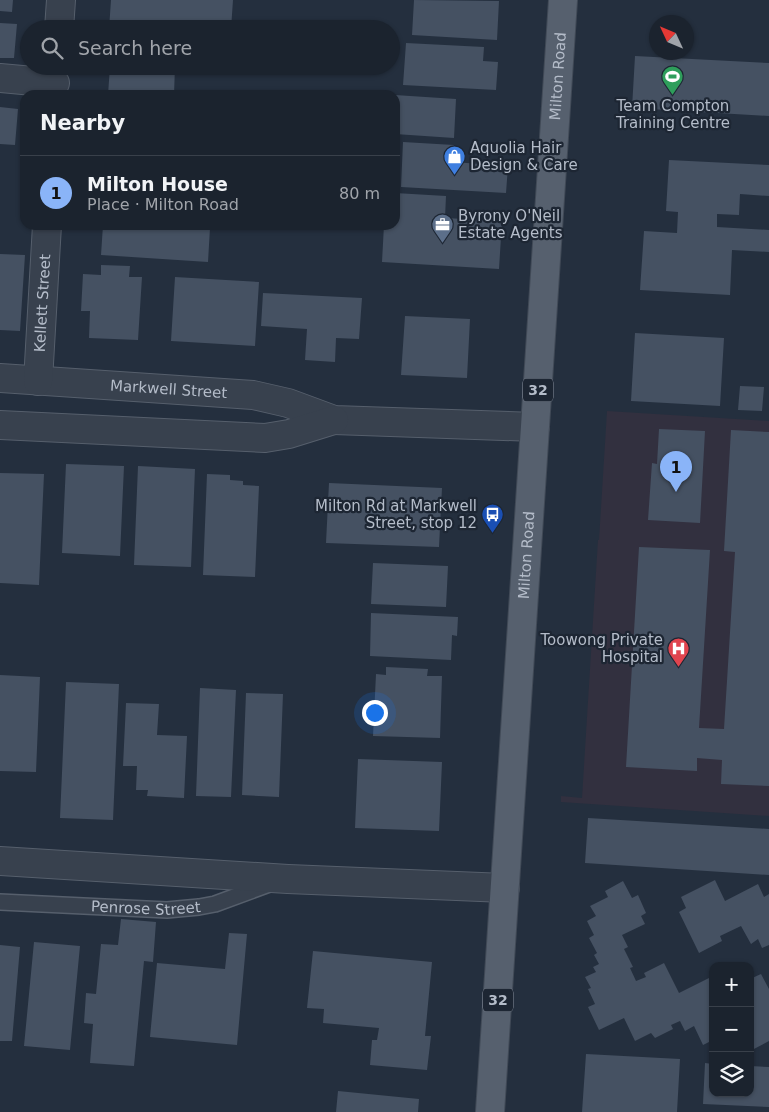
<!DOCTYPE html>
<html lang="en">
<head>
<meta charset="utf-8">
<style>
  :root { --surface:#1b232e; --page:#242b36; --text:#f1f3f6; --muted:#a0a4aa; --line:#39404a; --accent:#8ab4f8 }
  body { margin:0; font-family:"DejaVu Sans",sans-serif; background:var(--page); color:var(--text) }
  .controls { position:absolute; right:15px; bottom:15px; display:grid; overflow:hidden; border-radius:10px; box-shadow:0 1px 4px #0004 }
  .controls button { width:45px; height:45px; display:grid; place-items:center; padding:0; border:0; border-bottom:1px solid var(--line); background:var(--surface); color:var(--text); font:25px sans-serif }
  .compass { position:absolute; left:649px; top:15px; width:45px; height:45px; border-radius:50%; background:var(--surface); box-shadow:0 1px 4px #0004; rotate:314deg }
  .you { position:absolute; left:374px; top:712px; width:18px; height:18px; margin:-12px; border:4px solid #fff; border-radius:50%; background:#1a73e8; box-shadow:0 0 0 8px #1a73e833 }
  .badge { display:grid; place-items:center; width:32px; height:32px; border-radius:50%; background:var(--accent); color:#111; font-size:16px; font-weight:700 }
  .pin { position:absolute; translate:-50% -41px; filter:drop-shadow(0 1px 2px #0008) }
  .pin::after { content:''; position:absolute; top:26px; width:18px; height:15px; background:inherit; clip-path:polygon(0 0,100% 0,50% 100%) }
  .list { margin:0; padding:0; list-style:none }
  h2 { display:flex; justify-content:space-between; align-items:center; height:65px; margin:0; padding:0 20px; font-size:21px }
  h2 small { font-size:16px; font-weight:400; color:var(--muted) }
  .list li { display:grid; grid-template-columns:32px 1fr auto; gap:15px; align-items:center; box-sizing:border-box; height:75px; padding:0 20px; border-top:1px solid var(--line) }
  .list b { display:block; font-size:19px; white-space:nowrap }
  .list p { margin:0; font-size:16px; white-space:nowrap; color:var(--muted) }
  .list em { font-size:16px; font-style:normal; color:var(--muted) }
  .icon { flex:none; width:28px; height:28px; fill:none; stroke:currentColor; stroke-width:2; stroke-linecap:round; stroke-linejoin:round }
  .map { position:relative; flex:none; width:769px; height:1112px; overflow:hidden }
  .search { position:absolute; background:var(--surface); box-shadow:0 1px 4px #0004; left:20px; top:20px; width:380px; height:55px; display:flex; align-items:center; gap:12px; box-sizing:border-box; padding:0 18px; border-radius:28px; color:var(--muted); font-size:19px }
  .panel { position:absolute; background:var(--surface); box-shadow:0 1px 4px #0004; left:20px; top:90px; width:380px; height:140px; border-radius:15px }
  .map>svg:first-child { display:block }
  .medical { fill:#32303f }
  .building { fill:#455162 }
  .lines { fill:none; stroke-linecap:round; stroke-linejoin:round }
  .service-casing { stroke:#565f6c; stroke-width:18 }
  .minor-casing { stroke:#565f6c; stroke-width:30 }
  .primary-casing { stroke:#414a57; stroke-width:30 }
  .service { stroke:#38414e; stroke-width:15 }
  .minor { stroke:#38414e; stroke-width:28 }
  .primary { stroke:#56606e; stroke-width:28 }
  .labels { text-anchor:middle; dominant-baseline:central; stroke-width:4.5; stroke-linejoin:round; paint-order:stroke }
  .shield { fill:#1d2633; stroke:#878f9c; stroke-width:1 }
  .shield-label { font-size:14px; font-weight:bold; fill:#b4bcc9 }
  .street-label { font-size:15px; fill:#b4bcc9; stroke:#1d2633 }
  .poi-label { font-size:15px; fill:#b4bcc9; stroke:#1d2633; text-anchor:start }
</style>
</head>
<body>
<div class="map">
<svg width="769" height="1112" viewBox="0 0 769 1112">
  <rect width="100%" height="100%" fill="#242f3e"/>
  <path class="medical" d="M 607,411 L 769,421 L 769,816 L 561,802 L 561,796 L 582,798 L 598,540 L 599,540 Z"/>
  <path class="building" d="M 0,0 L 13,0 L 12,12 L 0,11 Z
    M 111,0 L 233,0 L 231,29 L 109,29 Z
    M 414,0 L 499,1 L 497,40 L 412,35 Z
    M 0,23 L 17,24 L 14,58 L 0,58 Z
    M 406,43 L 484,47 L 483,61 L 498,62 L 496,90 L 403,85 Z
    M 635,56 L 769,63 L 769,116 L 632,108 Z
    M 110,66 L 175,66 L 174,95 L 108,95 Z
    M 395,95 L 456,99 L 454,138 L 395,134 Z
    M 0,107 L 18,109 L 15,145 L 0,144 Z
    M 403,142 L 454,145 L 453,162 L 508,166 L 506,193 L 401,187 Z
    M 669,160 L 769,165 L 769,196 L 740,194 L 739,215 L 717,214 L 717,227 L 769,230 L 769,252 L 732,250 L 730,295 L 640,290 L 644,231 L 677,233 L 678,212 L 666,211 Z
    M 395,193 L 446,196 L 445,218 L 502,221 L 499,269 L 382,262 L 384,225 L 395,225 Z
    M 103,225 L 164,225 L 210,228 L 208,262 L 101,255 Z
    M 0,254 L 25,255 L 20,331 L 0,330 Z
    M 101,265 L 130,266 L 129,277 L 142,277 L 138,340 L 89,338 L 90,311 L 81,311 L 83,274 L 101,275 Z
    M 175,277 L 259,282 L 255,346 L 171,341 Z
    M 263,293 L 362,298 L 359,339 L 336,338 L 335,362 L 305,360 L 307,329 L 261,326 Z
    M 405,316 L 470,319 L 467,378 L 401,375 Z
    M 635,333 L 724,338 L 720,406 L 631,401 Z
    M 740,386 L 764,387 L 762,411 L 738,410 Z
    M 659,429 L 705,431 L 700,523 L 648,520 L 652,463 L 657,464 Z
    M 731,430 L 769,432 L 769,786 L 721,784 L 722,760 L 697,758 L 697,771 L 626,767 L 639,547 L 710,550 L 699,728 L 724,729 L 735,552 L 724,551 Z
    M 66,464 L 124,466 L 120,556 L 62,553 Z
    M 138,466 L 195,469 L 191,567 L 134,565 Z
    M 0,473 L 44,474 L 39,585 L 0,583 Z
    M 207,474 L 230,475 L 230,480 L 243,481 L 243,485 L 259,486 L 255,577 L 203,575 Z
    M 329,483 L 442,488 L 439,547 L 326,543 Z
    M 373,563 L 448,566 L 446,607 L 371,604 Z
    M 371,613 L 458,617 L 457,636 L 452,635 L 451,660 L 370,656 Z
    M 386,667 L 428,669 L 427,676 L 442,676 L 440,738 L 373,736 L 376,674 L 386,675 Z
    M 0,675 L 40,677 L 36,772 L 0,771 Z
    M 66,682 L 119,684 L 113,820 L 60,818 Z
    M 200,688 L 236,690 L 231,797 L 196,796 Z
    M 246,693 L 283,694 L 279,797 L 242,795 Z
    M 126,703 L 159,704 L 157,735 L 187,736 L 184,798 L 147,796 L 148,790 L 136,790 L 137,766 L 123,766 Z
    M 358,759 L 442,762 L 439,831 L 355,828 Z
    M 588,818 L 769,829 L 769,875 L 585,863 Z
    M 715,880 L 725,901 L 758,884 L 764,897 L 769,894 L 769,945 L 762,948 L 758,939 L 751,944 L 741,926 L 720,936 L 722,941 L 699,953 L 679,912 L 686,908 L 681,897 Z
    M 623,881 L 632,898 L 638,895 L 646,913 L 641,916 L 645,924 L 622,935 L 628,947 L 624,949 L 633,967 L 630,968 L 636,981 L 646,977 L 644,973 L 664,963 L 679,993 L 713,976 L 713,1040 L 703,1045 L 694,1026 L 685,1031 L 680,1021 L 671,1025 L 673,1029 L 655,1038 L 651,1033 L 635,1041 L 624,1018 L 599,1030 L 588,1007 L 595,1004 L 588,989 L 591,988 L 585,977 L 596,972 L 593,967 L 599,964 L 594,955 L 597,953 L 589,938 L 594,935 L 587,921 L 596,916 L 590,906 L 608,897 L 605,891 Z
    M 121,919 L 156,922 L 153,962 L 144,961 L 134,1066 L 90,1063 L 93,1024 L 84,1023 L 86,993 L 96,994 L 101,944 L 118,945 Z
    M 229,933 L 247,934 L 237,1045 L 150,1037 L 157,963 L 225,969 Z
    M 34,942 L 80,946 L 70,1050 L 24,1046 Z
    M 0,945 L 20,947 L 12,1041 L 0,1041 Z
    M 313,951 L 432,962 L 425,1036 L 431,1036 L 427,1070 L 370,1065 L 372,1040 L 377,1040 L 379,1028 L 323,1023 L 324,1009 L 307,1008 Z
    M 761,974 L 769,989 L 769,1041 L 752,1050 L 750,1047 L 750,979 Z
    M 586,1054 L 680,1059 L 677,1112 L 582,1112 Z
    M 705,1063 L 713,1064 L 713,1093 L 750,1093 L 750,1066 L 769,1067 L 769,1107 L 703,1104 Z
    M 338,1091 L 419,1099 L 418,1112 L 336,1112 Z"/>
  <g class="lines">
    <defs>
      <g id="service">
        <path id="s1" d="M 0,902 L 167,910 L 199,907 L 215,904 L 272,883"/>
      </g>
      <g id="minor">
        <path d="M 59,29 L 61,0"/>
        <path d="M 0,78 L 55,83"/>
        <path id="s2" d="M 0,378 L 253,395 L 288,403 L 334,420 L 535,427"/>
        <path id="s3" d="M 38,381 L 47,225"/>
        <path d="M 0,425 L 265,438 L 289,434 L 334,420"/>
        <path d="M 0,861 L 288,879 L 505,888"/>
      </g>
      <g id="primary">
        <path id="s4" d="M 490,1112 L 563,0"/>
      </g>
    </defs>
    <use href="#service" class="service-casing"/>
    <use href="#minor" class="minor-casing"/>
    <use href="#primary" class="primary-casing"/>
    <use href="#service" class="service"/>
    <use href="#minor" class="minor"/>
    <use href="#primary" class="primary"/>
  </g>
  <defs>
    <symbol id="stadium-pin" viewBox="-11 -11 22 30"><path d="M0 17L-7.5 6A9.5 9.5 0 1 1 7.5 6Z" fill="#2e9e5b" stroke="#1d2633"/><path d="M0-5a6.5 5 0 1 0 0 10a6.5 5 0 1 0 0-10ZM-3.5-1.8h7v3.6h-7Z" fill="#fff"/></symbol>
    <symbol id="shop-pin" viewBox="-11 -11 22 30"><path d="M0 17L-7.5 6A9.5 9.5 0 1 1 7.5 6Z" fill="#3f7fe0" stroke="#1d2633"/><path d="M-5-2.5h2.3a2.7 3.5 0 0 1 5.4 0H5L5.5 6h-11ZM-1.5-2.5h3a1.5 2.3 0 0 0-3 0Z" fill="#fff"/></symbol>
    <symbol id="office-pin" viewBox="-11 -11 22 30"><path d="M0 17L-7.5 6A9.5 9.5 0 1 1 7.5 6Z" fill="#5c6f8a" stroke="#1d2633"/><path d="M-6-3h4V-5.5h4V-3h4V5H-6ZM-1-4.5V-3h2v-1.5ZM-6 0V1H6V0Z" fill="#fff"/></symbol>
    <symbol id="bus-pin" viewBox="-11 -11 22 30"><path d="M0 17L-7.5 6A9.5 9.5 0 1 1 7.5 6Z" fill="#1a4fb4" stroke="#1d2633"/><path d="M-5-6H5V4H4V6H2V4H-2V6H-4V4H-5ZM-3.5-4V0h7V-4ZM-3.5 1.2v1.5H-2V1.2ZM2 1.2v1.5H3.5V1.2Z" fill="#fff"/></symbol>
    <symbol id="hospital-pin" viewBox="-11 -11 22 30"><path d="M0 17L-7.5 6A9.5 9.5 0 1 1 7.5 6Z" fill="#e0444e" stroke="#1d2633"/><path d="M-5-5h3v3.5h4V-5h3V5h-3V1.5h-4V5h-3Z" fill="#fff"/></symbol>
  </defs>
  <g fill-rule="evenodd">
    <use href="#stadium-pin" x="660" y="64" width="25" height="34"/>
    <use href="#shop-pin" x="442" y="144" width="25" height="34"/>
    <use href="#office-pin" x="430" y="212" width="25" height="34"/>
    <use href="#bus-pin" x="480" y="502" width="25" height="34"/>
    <use href="#hospital-pin" x="666" y="636" width="25" height="34"/>
  </g>
  <g class="labels">
    <g class="shield">
      <rect x="523" y="378.5" width="30" height="23" rx="4"/>
      <rect x="483" y="988.5" width="30" height="23" rx="4"/>
    </g>
    <g class="shield-label">
      <text x="538" y="390">32</text>
      <text x="498" y="1000">32</text>
    </g>
    <g class="street-label">
      <text stroke="none"><textPath href="#s4" startOffset="1038">Milton Road</textPath></text>
      <text stroke="none"><textPath href="#s3" startOffset="78">Kellett Street</textPath></text>
      <text stroke="none"><textPath href="#s2" startOffset="169">Markwell Street</textPath></text>
      <text stroke="none"><textPath href="#s4" startOffset="558">Milton Road</textPath></text>
      <text stroke="none"><textPath href="#s1" startOffset="146">Penrose Street</textPath></text>
    </g>
    <g class="poi-label">
      <text x="673" y="106" text-anchor="middle">Team Compton<tspan x="673" dy="17">Training Centre</tspan></text>
      <text x="470" y="148">Aquolia Hair<tspan x="470" dy="17">Design &amp; Care</tspan></text>
      <text x="458" y="216">Byrony O'Neil<tspan x="458" dy="17">Estate Agents</tspan></text>
      <text x="477" y="506" text-anchor="end">Milton Rd at Markwell<tspan x="477" dy="17">Street, stop 12</tspan></text>
      <text x="663" y="640" text-anchor="end">Toowong Private<tspan x="663" dy="17">Hospital</tspan></text>
    </g>
  </g>
</svg>
<div class="controls">
<button>+</button>
<button>−</button>
<button><svg class="icon" aria-label="layers" viewBox="0 0 24 24"><path d="M12 4l9 5-9 5-9-5zM3 14l9 5 9-5"/></svg></button>
</div>
<svg class="compass" viewBox="-18 -18 36 36"><path d="M0-13l5 13h-10z" fill="#e53935"/><path d="M0 13l5-13h-10z" fill="#a0a4aa"/></svg>
<div class="you"></div>
<div class="pin badge" style="left:676px;top:492px">1</div>
<div class="search"><svg class="icon" aria-label="search" viewBox="0 0 24 24"><circle cx="10" cy="10" r="6"/><path d="M15 15l6 6"/></svg>Search here</div>
<section class="panel">
<h2>Nearby<small></small></h2>
<ul class="list">
<li><span class="badge">1</span><div><b>Milton House</b><p>Place · Milton Road</p></div><em>80 m</em></li>
</ul>
</section>
</div>
</body>
</html>
